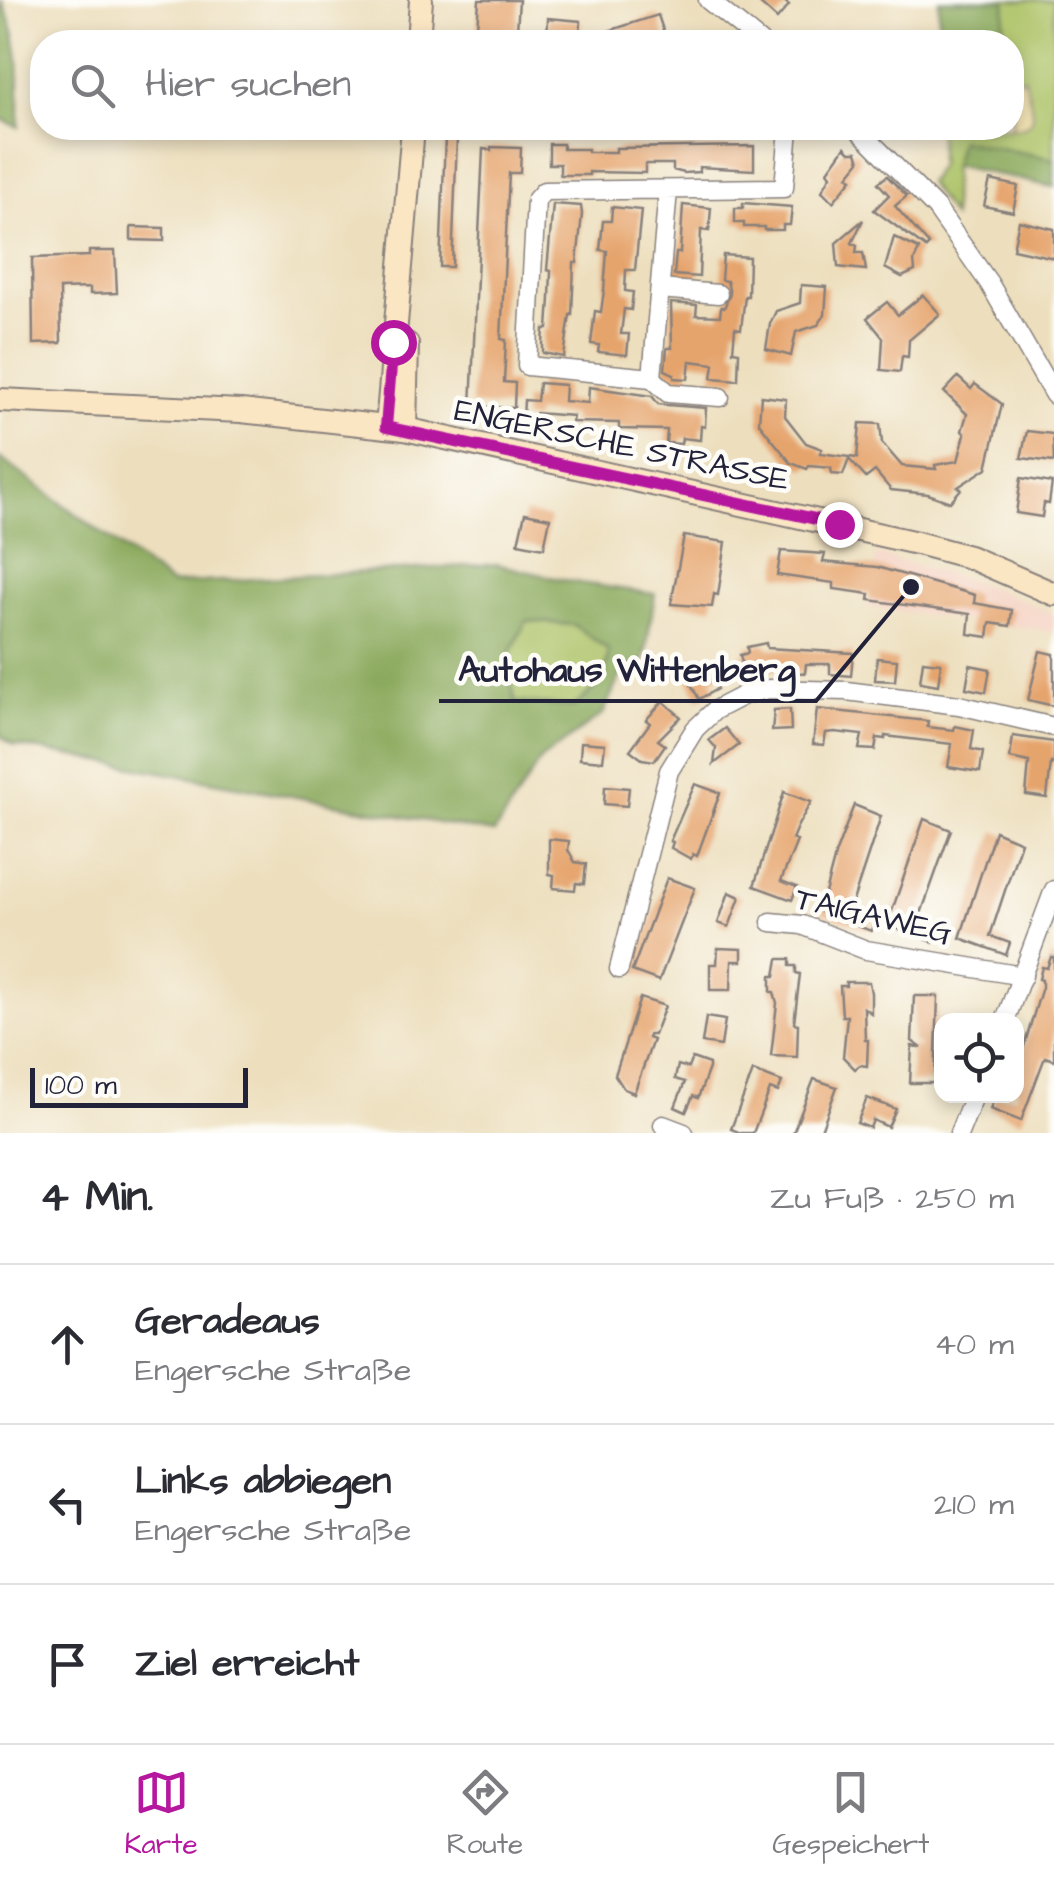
<!DOCTYPE html>
<html lang="de">
<head>
<meta charset="utf-8">
<style>
	:root { --surface:#fff; --page:#f7f7f7; --text:#2b2b33; --muted:#7c7c81; --line:#e1e1e2; --accent:#b5179e }
	body { margin:0; font-family:"Architects Daughter",sans-serif; background:var(--page); color:var(--text) }
	.controls { position:absolute; right:30px; bottom:30px; display:grid; overflow:hidden; border-radius:20px; box-shadow:0 5px 15px #0003 }
	.controls button { width:90px; height:90px; display:grid; place-items:center; padding:0; border:0; border-bottom:2px solid var(--line); background:var(--surface); color:var(--text); font:50px sans-serif }
	.scale { position:absolute; left:30px; bottom:25px; width:218px; box-sizing:border-box; padding-left:10px; border:5px solid #22223b; border-top:0; font-size:28px; line-height:35px; white-space:nowrap; color:#22223b; -webkit-text-stroke:8px #fdfcf7; paint-order:stroke }
	.stop { position:absolute; width:30px; height:30px; margin:-22px; border:8px solid #b5179e; border-radius:50%; background:#fff }
	.stop.end { background:#b5179e; border-color:#fff; box-shadow:0 2px 10px #0008 }
	.list { margin:0; padding:0; list-style:none }
	h2 { display:flex; justify-content:space-between; align-items:center; height:130px; margin:0; padding:0 40px; font-size:42px }
	h2 small { font-size:32px; font-weight:400; color:var(--muted) }
	.list li { display:grid; grid-template-columns:65px 1fr auto; gap:30px; align-items:center; box-sizing:border-box; height:160px; padding:0 40px; border-top:2px solid var(--line) }
	.list b { display:block; font-size:38px; white-space:nowrap }
	.list p { margin:0; font-size:32px; white-space:nowrap; color:var(--muted) }
	.list em { font-size:32px; font-style:normal; color:var(--muted) }
	.icon { flex:none; width:55px; height:55px; fill:none; stroke:currentColor; stroke-width:2; stroke-linecap:round; stroke-linejoin:round }
	.map { position:relative; flex:none; width:1054px; height:1133px; overflow:hidden }
	.search { position:absolute; background:var(--surface); box-shadow:0 5px 15px #0003; left:30px; right:30px; top:30px; height:110px; display:flex; align-items:center; gap:25px; box-sizing:border-box; padding:0 35px; border-radius:40px; color:var(--muted); font-size:38px }
	.sheet { height:610px; background:var(--surface) }
	nav { display:flex; justify-content:space-around; align-items:center; box-sizing:border-box; height:140px; border-top:2px solid var(--line); background:var(--surface); font-size:28px; color:var(--muted) }
	nav a { display:grid; justify-items:center; gap:5px }
	nav .on { color:var(--accent) }
	.map>svg:first-child { display:block }
	.built { fill:#f5d2c2 }
	.green { fill:#adc367; stroke:#687251; stroke-width:2.5 }
	.forest { fill:#8aa95c; stroke:#56664c; stroke-width:2.5; fill-rule:evenodd }
	.sand { fill:#eeda9e; stroke:#887e6c; stroke-width:2.5 }
	.building { fill:#e6a46d }
	.lines { fill:none; stroke-linecap:round; stroke-linejoin:round }
	.minor-casing { stroke:#88807c; stroke-width:21 }
	.secondary-casing { stroke:#88807c; stroke-width:26 }
	.minor { stroke:#fff; stroke-width:18 }
	.secondary { stroke:#fbe6c4; stroke-width:22 }
	.route { stroke:#b5179e; stroke-width:12 }
	.labels { text-anchor:middle; stroke-width:9; stroke-linejoin:round; paint-order:stroke }
	.street-label { font-size:32px; fill:#22223b; stroke:#fdfcf7 }
	.leader { fill:none; stroke:#22223b; stroke-width:4 }
	.callout-dot { fill:#22223b; stroke:#fdfcf7; stroke-width:4 }
	.callout-label { font-size:35px; text-anchor:middle; font-weight:bold; fill:#22223b; stroke:#fdfcf7; stroke-width:9; stroke-linejoin:round; paint-order:stroke }
</style>
</head>
<body>
<div class="map">
<svg width="1054" height="1133" viewBox="0 0 1054 1133">
	<rect width="100%" height="100%" fill="#fdfcf7"/>
	<filter id="ink" filterUnits="userSpaceOnUse"><feTurbulence type="fractalNoise" baseFrequency=".01" numOctaves="2"/><feDisplacementMap in="SourceGraphic" scale="20" xChannelSelector="R" yChannelSelector="G"/><feConvolveMatrix kernelMatrix="1 2 1 2 8 2 1 2 1" color-interpolation-filters="sRGB"/></filter>
	<filter id="wash" filterUnits="userSpaceOnUse"><feTurbulence type="fractalNoise" baseFrequency=".0048" numOctaves="4" result="noise"/><feDisplacementMap in="SourceGraphic" scale="40" xChannelSelector="R" yChannelSelector="G"/><feGaussianBlur stdDeviation="2.25" result="paint"/><feColorMatrix in="noise" values="0 0 0 0 0 0 0 0 0 0 0 0 0 0 0 0 0 1.4 0 .05"/><feComposite in="paint" operator="in"/></filter>
	<g filter="url(#wash)">
		<rect width="100%" height="100%" fill="#eddfbe"/>
		<!-- built -->
		<path class="built" d="M876,554L994,588L1054,615V632L867,607Z"/>
		<!-- green -->
		<g class="green">
			<path d="M939,0H1054V187L953,165L952,217L928,183L939,165V128H1012V42H939Z"/>
			<path d="M526,620L574,625L609,650C608,680 595,688 574,707L515,703L508,658Z"/>
		</g>
		<!-- forest -->
		<g class="forest">
			<path d="M1,0C23,39 19,83 19,127L0,119Z"/>
			<path d="M939,0H1006L1004,25L1008,38L1005,42H939Z"/>
			<path d="M960,140L1054,159V187L953,165Z"/>
			<path d="M0,458L171,584L497,564L567,581L655,594L644,661L633,665L619,678L603,714L541,759L494,833L13,745L0,735ZM526,621L574,625L608,650C608,680 595,688 574,707L515,702L508,658Z"/>
		</g>
		<!-- sand -->
		<path class="sand" d="M1025,78C1025,94 1049,133 1008,128H1012V80Z"/>
		<g id="blocks">
			<!-- building -->
			<g class="building">
				<path d="M479,0H519L517,31H514L513,42H476Z"/>
				<path d="M756,0H783L789,5L777,19Z"/>
				<path d="M658,15L667,42H611L608,31Z"/>
				<path d="M548,18L581,21L580,40L547,42Z"/>
				<path d="M445,137L457,138L452,267H440Z"/>
				<path d="M549,144H563V149H588V152H616V148L754,146V170L699,167V172L684,173L673,170V164H645V173L589,172V175H560V164H549Z"/>
				<path d="M491,147L521,148L520,173H509L501,339L506,340L504,382L515,383L514,408L471,406L483,149L491,150Z"/>
				<path d="M845,147L850,152H857L860,161L848,176L852,179L833,202L822,191L831,175L828,171Z"/>
				<path d="M887,176L907,196L895,206L929,245L926,248L874,210L889,195L878,183Z"/>
				<path d="M990,180L1018,186L1013,212L984,206Z"/>
				<path d="M743,203L792,207L790,225H783V230H764V227H744V223H735V208H743Z"/>
				<path d="M553,204L581,206L582,214L577,263H574L572,315H570L564,357L543,353V344L544,329H548L550,298L551,271L547,270Z"/>
				<path d="M683,205L711,208L709,231L701,230L699,277L674,275L676,253H680Z"/>
				<path d="M612,207L641,210L635,270H626L625,291L633,292L631,310L624,309L621,334H629L627,355L598,352L599,345L591,344L595,311L601,312L604,290L607,251L600,250L603,221H611Z"/>
				<path d="M863,220L852,243L857,246L856,253H863L866,270L838,267L836,243Z"/>
				<path d="M1019,221L1054,229V258L1013,249Z"/>
				<path d="M131,227L164,228V241L131,240Z"/>
				<path d="M894,237L919,249L914,261L915,271L902,277L885,268Z"/>
				<path d="M89,251H115L117,293L90,294V288L60,289L61,343L33,344L32,258L89,256Z"/>
				<path d="M723,255L749,257L748,296H745L741,329L735,328L733,351L739,352L738,380L712,378L714,364L690,361L688,379L674,378V374L665,370L667,348H672L671,303L697,305L696,315L720,316L721,307L724,308L730,294L727,281L721,280Z"/>
				<path d="M801,285L827,287L825,315L818,325L796,332L791,356L766,349L770,324L776,311L800,303Z"/>
				<path d="M923,295L940,314L909,340L908,357L902,356L900,372L881,370L883,338L867,318L887,302L898,315Z"/>
				<path d="M958,377L971,389L975,384L1002,404L987,468L958,487L961,489L950,502L928,494L891,490L875,471L866,478L849,459L843,475L832,474L831,468L809,466L807,469L791,463L759,423L761,396L786,399L785,416L806,443L822,449L820,453L857,458L860,423L880,424L882,443L902,466L936,469L935,465L958,461L965,434L962,431L967,414L944,392Z"/>
				<path d="M539,383L565,385L564,401L588,403L589,387L652,396L658,404L667,405L706,408L705,427L701,426L700,440L682,438L681,444L666,443L667,430L619,429V423L572,422L573,416L536,413L535,420L523,419L524,400L537,401Z"/>
				<path d="M1027,431L1053,434L1054,462L1021,458Z"/>
				<path d="M1021,478L1052,483L1049,504L1044,503L1042,517L1016,513Z"/>
				<path d="M525,513L550,518L544,548L518,543Z"/>
				<path d="M684,536L726,542L718,595L714,594L712,607L671,604Z"/>
				<path d="M781,551L825,554L823,562L877,567L975,595L974,603L1012,610L1010,626L990,623L988,637L968,634L970,614L869,600L870,594L834,589V583L777,575Z"/>
				<path d="M766,643L767,648L853,653L851,676L830,674V664H806L805,673L785,672V667L745,676L740,655L748,653L747,647Z"/>
				<path d="M1040,651L1054,654V706L1028,700Z"/>
				<path d="M877,658L897,660L895,681L875,680Z"/>
				<path d="M923,661L941,663L938,685L920,682Z"/>
				<path d="M719,663L724,673L712,680L717,689L699,699L688,679Z"/>
				<path d="M970,665L990,669L986,692L966,688Z"/>
				<path d="M663,701L681,717L658,740L665,745L654,761L642,759L630,750L650,723L646,720Z"/>
				<path d="M790,709L791,730L772,731L774,710Z"/>
				<path d="M817,709L928,721L927,727L954,730L955,726L974,730L971,749L983,752L980,772L948,767L952,744L885,736V739L877,738L875,750L859,749L862,735L835,732L826,733L824,745L813,744Z"/>
				<path d="M725,728L739,745L714,764L716,748L709,740Z"/>
				<path d="M1013,736L1054,742V764L1051,763L1047,798L1026,795L1029,762L1010,758Z"/>
				<path d="M581,742L605,744L603,761L580,759Z"/>
				<path d="M695,784L720,793L697,856L693,854L691,859L671,848L673,842L670,841Z"/>
				<path d="M605,786L629,788L627,806L604,804Z"/>
				<path d="M784,792L811,802L797,827L792,839L797,841L781,881L797,887L792,900L754,886Z"/>
				<path d="M854,805L881,816L850,910L875,919L871,931L820,912L836,852Z"/>
				<path d="M924,819L951,830L918,922L938,930L933,942L887,925Z"/>
				<path d="M995,831L1021,842L990,936L1010,943L1006,955L960,938Z"/>
				<path d="M549,839L569,841L568,850L575,862L586,864L584,884L576,883L575,890L553,888L554,875L549,874Z"/>
				<path d="M667,878L695,888L659,981L632,971Z"/>
				<path d="M729,892L740,897L729,927L718,923Z"/>
				<path d="M718,948L742,949V961H732L731,990H710V964H717Z"/>
				<path d="M1051,957H1054V1060L1045,1057L1021,1121L990,1109L995,1096H1016V1073L1042,987V980L1039,979L1042,967L1047,968Z"/>
				<path d="M778,959H790V966H796V973L800,974L794,1023L798,1024L797,1057L771,1056L777,1003L774,992H771V976H775Z"/>
				<path d="M846,982H869L871,993V1013L864,1008L865,1040H868L867,1066L860,1065L855,1069L843,1057L847,1016H842L840,986H846Z"/>
				<path d="M914,996H938L935,1083H910L912,1046L922,1048L912,1041Z"/>
				<path d="M640,998L665,1006L654,1035H649L648,1038L653,1040L634,1093L624,1089L615,1075Z"/>
				<path d="M706,1017L725,1020L721,1046L702,1043Z"/>
				<path d="M692,1058L709,1064V1068L698,1098L693,1096L686,1112L675,1107L685,1082L675,1079L678,1065L688,1068Z"/>
				<path d="M753,1071L782,1082L778,1092L770,1089L753,1133H741L731,1129Z"/>
				<path d="M814,1079L837,1087L820,1133H793Z"/>
				<path d="M867,1098L896,1109L888,1127L873,1120L870,1128L857,1123Z"/>
			</g>
		</g>
	</g>
	<g filter="url(#ink)">
		<use href="#blocks" fill-opacity="0" stroke="#88807c" stroke-width="2.5"/>
		<g class="lines">
			<defs>
				<g id="minor">
					<path d="M708,0L760,42"/>
					<path d="M857,128L936,208L989,283L1054,395"/>
					<path d="M668,190L652,378L527,366L536,200L544,191L784,188L789,128"/>
					<path d="M660,289L718,294"/>
					<path d="M652,378L668,393L720,397"/>
					<path d="M771,922L802,925L866,950L1023,976"/>
					<path d="M619,969L669,771L695,729L715,710L746,694L769,689L846,691L959,705L1054,727"/>
					<path d="M1005,1021L1054,890"/>
					<path d="M663,1125L684,1133"/>
					<path d="M959,1133L974,1096"/>
				</g>
				<g id="secondary">
					<path d="M418,42L421,0"/>
					<path d="M0,400L241,411L405,429L917,543L969,557L1054,594"/>
					<path d="M387,427L413,128"/>
					<path d="M405,429L407,344"/>
				</g>
			</defs>
			<!-- minor casing -->
			<use href="#minor" class="minor-casing"/>
			<!-- secondary casing -->
			<use href="#secondary" class="secondary-casing"/>
			<!-- minor -->
			<use href="#minor" class="minor"/>
			<!-- secondary -->
			<use href="#secondary" class="secondary"/>
		</g>
	</g>
	<g class="lines" filter="url(#ink)">
		<!-- route -->
		<path class="route" d="M393,342L386,427L839,524"/>
	</g>
	<g class="labels">
		<!-- street labels -->
		<g class="street-label">
			<text transform="translate(622 444) rotate(12)" y="11">ENGERSCHE STRASSE</text>
			<text transform="translate(874 915) rotate(13)" y="11">TAIGAWEG</text>
		</g>
	</g>
	<!-- callouts -->
	<path class="leader" d="M911 587L816 701H439"/>
	<circle class="callout-dot" cx="911" cy="587" r="10"/>
	<g class="callout-label">
		<text x="627" y="681">Autohaus Wittenberg</text>
	</g>
</svg>
<div class="controls">
<button><svg class="icon" aria-label="locate" viewBox="0 0 24 24"><circle cx="12" cy="12" r="6"/><path d="M12 2v4M12 18v4M2 12h4M18 12h4"/></svg></button>
</div>
<div class="scale">100 m</div>
<div class="stop" style="left:393px;top:342px"></div>
<div class="stop end" style="left:839px;top:524px"></div>
<div class="search"><svg class="icon" aria-label="search" viewBox="0 0 24 24"><circle cx="10" cy="10" r="6"/><path d="M15 15l6 6"/></svg>Hier suchen</div>
</div>
<section class="sheet">
<h2>4 Min.<small>Zu Fuß · 250 m</small></h2>
<ul class="list">
<li><svg class="icon" aria-label="ahead" viewBox="0 0 24 24"><path d="M12 20V5M6 11l6-6 6 6"/></svg><div><b>Geradeaus</b><p>Engersche Straße</p></div><em>40 m</em></li>
<li><svg class="icon" aria-label="left" viewBox="0 0 24 24"><path d="M17 20v-9H6M10 6l-5 5 5 5"/></svg><div><b>Links abbiegen</b><p>Engersche Straße</p></div><em>210 m</em></li>
<li><svg class="icon" aria-label="arrive" viewBox="0 0 24 24"><path d="M6 21V4h12l-3 4 3 4H6"/></svg><div><b>Ziel erreicht</b></div></li>
</ul>
</section>
<nav>
<a class="on"><svg class="icon" aria-label="map" viewBox="0 0 24 24"><path d="M3 6l6-2 6 2 6-2v14l-6 2-6-2-6 2zM9 4v14M15 6v14"/></svg>Karte</a>
<a><svg class="icon" aria-label="directions" viewBox="0 0 24 24"><path d="M12 3l9 9-9 9-9-9zM9 14v-3h6M13 9l2 2-2 2"/></svg>Route</a>
<a><svg class="icon" aria-label="saved" viewBox="0 0 24 24"><path d="M7 4h10v16l-5-4-5 4z"/></svg>Gespeichert</a>
</nav>
</body>
</html>
